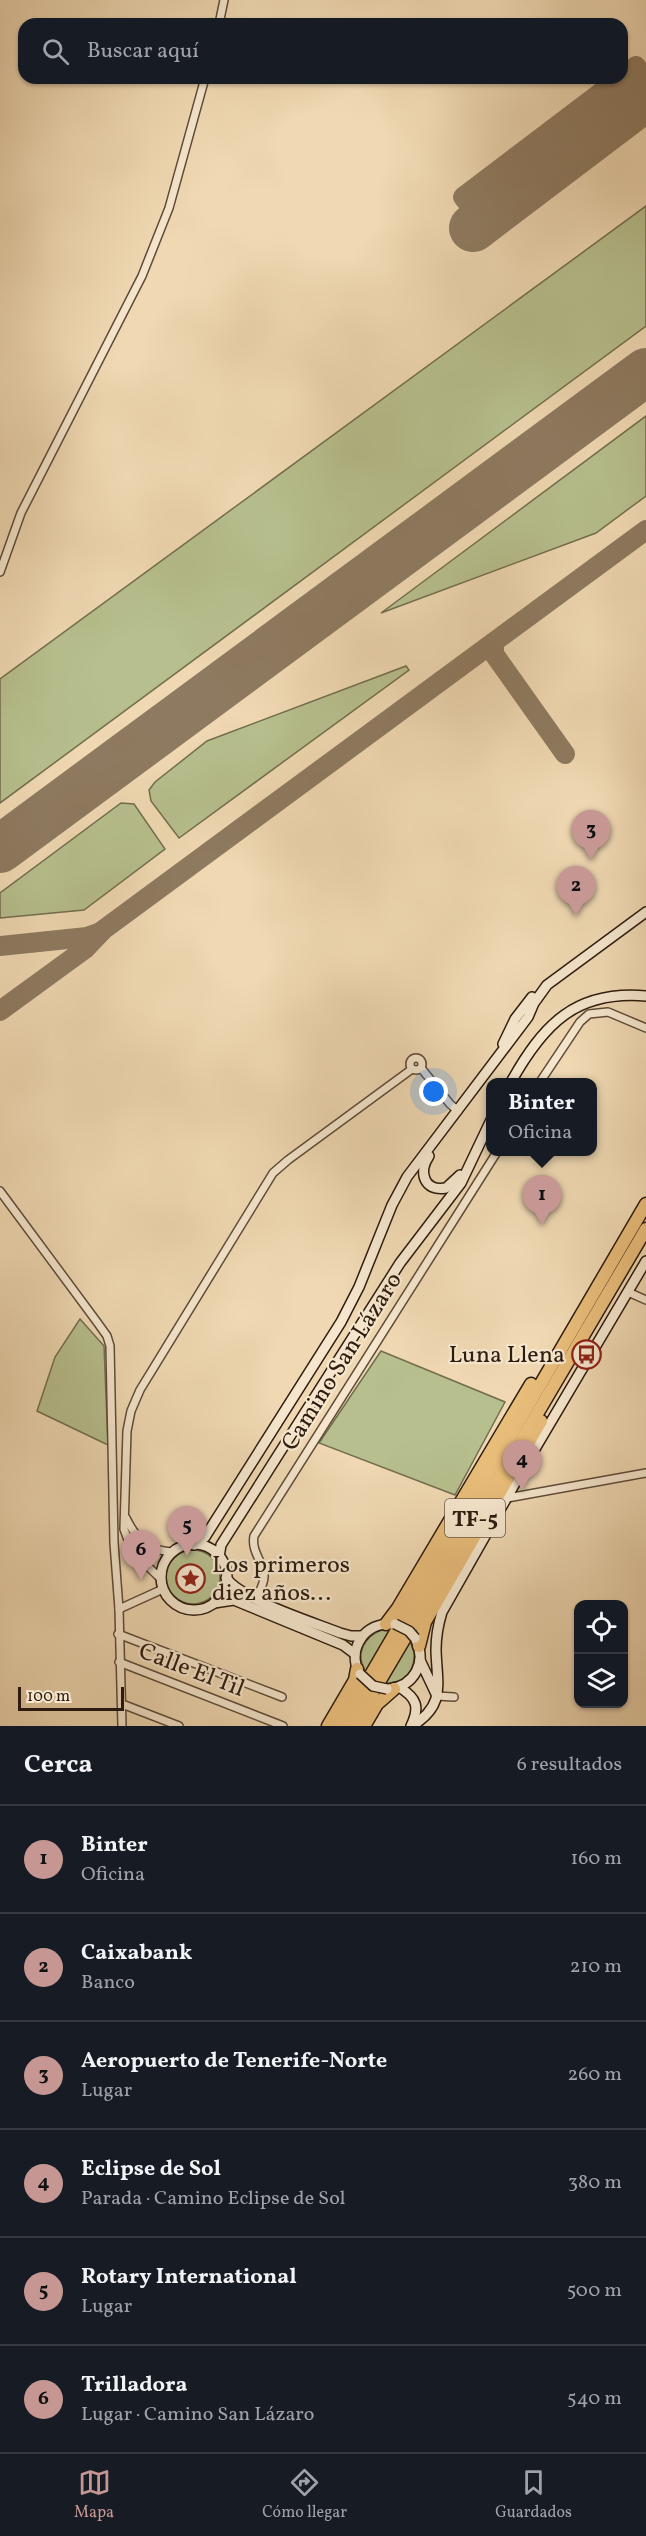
<!DOCTYPE html>
<html lang="es">
<head>
<meta charset="utf-8">
<style>
	:root { --surface:#171b24; --page:#242831; --text:#f1f3f6; --muted:#9ea1a6; --line:#363941; --accent:#c59692 }
	body { margin:0; font-family:Vollkorn,serif; background:var(--page); color:var(--text) }
	.controls { position:absolute; right:18px; bottom:18px; display:grid; overflow:hidden; border-radius:12px; box-shadow:0 2px 4px #0004 }
	.controls button { width:54px; height:54px; display:grid; place-items:center; padding:0; border:0; border-bottom:2px solid var(--line); background:var(--surface); color:var(--text); font:30px sans-serif }
	.scale { position:absolute; left:18px; bottom:15px; width:106px; box-sizing:border-box; padding-left:6px; border:3px solid #2d1c0f; border-top:0; font-size:16px; line-height:21px; white-space:nowrap; color:#2d1c0f; -webkit-text-stroke:4px #f5e6cd; paint-order:stroke }
	.you { position:absolute; left:434px; top:1092px; width:21px; height:21px; margin:-15px; border:4px solid #fff; border-radius:50%; background:#1a73e8; box-shadow:0 0 0 9px #1a73e833 }
	.badge { display:grid; place-items:center; width:39px; height:39px; border-radius:50%; background:var(--accent); color:#111; font-size:20px; font-weight:700 }
	.pin { position:absolute; translate:-50% -50px; filter:drop-shadow(0 2px 3px #0008) }
	.pin::after { content:''; position:absolute; top:32px; width:21px; height:18px; background:inherit; clip-path:polygon(0 0,100% 0,50% 100%) }
	.popup { position:absolute; left:486px; top:1078px; width:111px; height:78px; box-sizing:border-box; display:grid; place-content:center; border-radius:12px; background:var(--surface); filter:drop-shadow(0 2px 4px #0005); font-size:20px; white-space:nowrap; color:var(--muted) }
	.popup b { font-size:22px; color:var(--text) }
	.popup::after { content:''; position:absolute; left:50%; top:100%; margin-left:-12px; border:12px solid transparent; border-top-color:var(--surface) }
	.list { margin:0; padding:0; list-style:none }
	h2 { display:flex; justify-content:space-between; align-items:center; height:78px; margin:0; padding:0 24px; font-size:26px }
	h2 small { font-size:20px; font-weight:400; color:var(--muted) }
	.list li { display:grid; grid-template-columns:39px 1fr auto; gap:18px; align-items:center; box-sizing:border-box; height:108px; padding:0 24px; border-top:2px solid var(--line) }
	.list b { display:block; font-size:22px; white-space:nowrap }
	.list p { margin:0; font-size:20px; white-space:nowrap; color:var(--muted) }
	.list em { font-size:20px; font-style:normal; color:var(--muted) }
	.icon { flex:none; width:33px; height:33px; fill:none; stroke:currentColor; stroke-width:2; stroke-linecap:round; stroke-linejoin:round }
	.map { position:relative; flex:none; width:646px; height:1726px; overflow:hidden }
	.search { position:absolute; background:var(--surface); box-shadow:0 2px 4px #0004; left:18px; right:18px; top:18px; height:66px; display:flex; align-items:center; gap:15px; box-sizing:border-box; padding:0 21px; border-radius:18px; color:var(--muted); font-size:22px }
	.sheet { height:726px; background:var(--surface) }
	nav { display:flex; justify-content:space-around; align-items:center; box-sizing:border-box; height:84px; border-top:2px solid var(--line); background:var(--surface); font-size:16px; color:var(--muted) }
	nav a { display:grid; justify-items:center; gap:3px }
	nav .on { color:var(--accent) }
	.map>svg:first-child { display:block }
	.green { fill:#b7bf8e; stroke:#726e4e; stroke-width:1.5 }
	.lines { fill:none; stroke-linecap:round; stroke-linejoin:round }
	.taxiway { stroke:#8e7a60; stroke-width:20 }
	.runway { stroke:#8e7a60; stroke-width:48 }
	.street-casing { stroke:#5e4b38; stroke-width:10 }
	.secondary-casing { stroke:#2d1c0f; stroke-width:12 }
	.highway-casing { stroke:#2d1c0f; stroke-width:15 }
	.street { stroke:#f5e6cd; stroke-width:7 }
	.secondary { stroke:#f5e6cd; stroke-width:9 }
	.highway { stroke:#e8bc79; stroke-width:12 }
	.secondary-bridge-casing { stroke:#2d1c0f; stroke-width:12; stroke-linecap:butt }
	.secondary-bridge { stroke:#f5e6cd; stroke-width:9 }
	.labels { text-anchor:middle; stroke-width:4.5; stroke-linejoin:round; paint-order:stroke }
	.shield { fill:#f5e6cd; stroke:#695948; stroke-width:1.5 }
	.shield-label { font-size:22px; font-weight:bold; fill:#2d1c0f }
	.poi-label { font-size:24px; fill:#2d1c0f; stroke:#f5e6cd; text-anchor:end }
	.street-label { font-size:24px; fill:#2d1c0f; stroke:#f5e6cd }
</style>
</head>
<body>
<div class="map">
<svg width="646" height="1726" viewBox="0 0 646 1726">
	<rect width="100%" height="100%" fill="#efd8b2"/>
	<filter id="stains"><feTurbulence type="fractalNoise" baseFrequency=".00333" numOctaves="4"/><feColorMatrix values="0 0 0 0 .2 0 0 0 0 .09 0 0 0 0 .02 0 0 0 .5 -.17"/></filter>
	<radialGradient id="worn" r=".72"><stop offset=".6" stop-color="#630" stop-opacity="0"/><stop offset="1" stop-color="#630" stop-opacity=".3"/></radialGradient>
	<!-- green -->
	<g class="green">
		<path d="M646,206V326L0,803V679Z"/>
		<path d="M646,416V496L596,533L381,613Z"/>
		<path d="M406,666L409,670L179,838L151,801L149,790L155,782L207,741Z"/>
		<path d="M121,803L134,804L165,849L84,910L0,918V893Z"/>
		<path d="M80,1319L104,1346L108,1445L37,1411L55,1357Z"/>
		<path d="M381,1351L505,1402L455,1495L319,1443Z"/>
		<circle cx="193" cy="1577" r="27"/>
		<path d="M384,1629L391,1630L366,1673C354,1654 364,1636 384,1629Z"/>
		<path d="M409,1640C421,1661 410,1684 384,1683Z"/>
	</g>
	<g class="lines">
		<!-- taxiway -->
		<g class="taxiway">
			<path d="M622,77L636,66L646,80"/>
			<path d="M475,212L463,197L620,78"/>
			<path d="M468,217L646,82"/>
			<path d="M494,642V654L565,754"/>
			<path d="M0,946L87,937L101,932"/>
			<path d="M0,1011L85,949L103,930L646,530"/>
		</g>
		<!-- runway -->
		<g class="runway">
			<path d="M473,228L646,97"/>
			<path d="M0,849L646,372"/>
		</g>
		<defs>
			<g id="street">
				<path d="M219,24L224,0"/>
				<path d="M0,572L21,513L142,276L169,208L205,78"/>
				<circle cx="416" cy="1064" r="6"/>
				<path d="M421,1068L450,1104L458,1111"/>
				<path d="M540,1082L580,1022L589,1014L608,1012L646,1028"/>
				<path d="M0,1191L97,1322L107,1336L110,1346L114,1543L119,1609L122,1726"/>
				<path d="M628,1292L646,1300"/>
				<path d="M507,1498L646,1473"/>
				<path d="M126,1518C136,1539 149,1551 173,1552"/>
				<path d="M161,1579L132,1551L124,1529L127,1431L131,1411L140,1390L273,1173L288,1160L412,1069"/>
				<path d="M256,1599C259,1592 265,1583 264,1575C263,1561 251,1552 254,1536L497,1152"/>
				<path d="M119,1609L163,1589"/>
				<path d="M118,1634L282,1697"/>
				<path d="M119,1662L283,1726"/>
				<path d="M437,1696L454,1697"/>
				<path d="M122,1704L179,1726"/>
			</g>
			<g id="secondary">
				<path d="M503,1044L515,1019L532,997"/>
				<path d="M511,1082C543,1025 575,990 646,996"/>
				<path d="M429,1156C418,1172 424,1192 446,1188L460,1175"/>
				<circle cx="194" cy="1577" r="33"/>
				<path d="M194,1545L205,1537L341,1322L359,1287L392,1205L407,1177L528,1017L534,1003L547,985L646,912"/>
				<path d="M219,1557L221,1545L400,1263L461,1183L491,1120"/>
				<path d="M226,1578C242,1600 312,1622 340,1633L351,1636H362"/>
				<path d="M214,1603L234,1600L343,1645L355,1654"/>
				<path d="M420,1660L437,1696"/>
				<path d="M359,1673C347,1648 365,1622 393,1624"/>
				<path d="M399,1687C417,1698 420,1707 411,1726"/>
				<path d="M389,1689C414,1686 427,1663 416,1640"/>
				<path d="M412,1726C446,1705 437,1685 436,1650C436,1637 438,1625 442,1612L526,1464L646,1261"/>
			</g>
			<g id="highway">
				<path d="M386,1624L398,1608L531,1384"/>
				<path d="M419,1646L425,1622L541,1421"/>
				<path d="M328,1726L355,1680L357,1669"/>
				<path d="M341,1726L646,1204"/>
				<path d="M353,1726L646,1229"/>
				<path d="M364,1726L377,1704L394,1689"/>
			</g>
		</defs>
		<!-- street casing -->
		<use href="#street" class="street-casing"/>
		<!-- secondary casing -->
		<use href="#secondary" class="secondary-casing"/>
		<!-- highway casing -->
		<use href="#highway" class="highway-casing"/>
		<!-- street -->
		<use href="#street" class="street"/>
		<!-- secondary -->
		<use href="#secondary" class="secondary"/>
		<!-- highway -->
		<use href="#highway" class="highway"/>
		<defs>
			<g id="secondary-bridge">
				<path d="M395,1624L409,1631L415,1638"/>
				<path d="M360,1674L373,1686L387,1689"/>
			</g>
		</defs>
		<!-- secondary-bridge casing -->
		<use href="#secondary-bridge" class="secondary-bridge-casing"/>
		<!-- secondary-bridge -->
		<use href="#secondary-bridge" class="secondary-bridge"/>
	</g>
	<!-- icons -->
	<defs>
		<symbol id="bus-ring" viewBox="-11 -11 22 22"><circle r="9.5" fill="#f5e6cd" stroke="#8f2418" stroke-width="1.5"/><path d="M-5-6H5V4H4V6H2V4H-2V6H-4V4H-5ZM-3.5-4V0h7V-4ZM-3.5 1.2v1.5H-2V1.2ZM2 1.2v1.5H3.5V1.2Z" fill="#8f2418"/></symbol>
		<symbol id="sight-ring" viewBox="-11 -11 22 22"><circle r="9.5" fill="#f5e6cd" stroke="#8f2418" stroke-width="1.5"/><path d="M0-6L1.8-2.2L6-1.7L2.9 1.2L3.7 5.4L0 3.3L-3.7 5.4L-2.9 1.2L-6-1.7L-1.8-2.2Z" fill="#8f2418"/></symbol>
	</defs>
	<g fill-rule="evenodd">
		<use href="#bus-ring" x="570" y="1338" width="33" height="33"/>
		<use href="#sight-ring" x="174" y="1562" width="33" height="33"/>
	</g>
	<g class="labels">
		<!-- shield labels -->
		<rect class="shield" x="445" y="1499" width="60" height="38" rx="4.5"/>
		<g class="shield-label">
			<text x="475" y="1526">TF-5</text>
		</g>
		<!-- poi labels -->
		<g class="poi-label">
			<text x="565" y="1362">Luna Llena</text>
			<text x="212" y="1572" text-anchor="start">Los primeros<tspan x="212" dy="28">diez años...</tspan></text>
		</g>
		<!-- street labels -->
		<g class="street-label">
			<text transform="translate(341 1361) rotate(-58)" y="8">Camino San Lázaro</text>
			<text transform="translate(192 1669) rotate(21)" y="8">Calle El Til</text>
		</g>
	</g>
	<rect width="100%" height="100%" filter="url(#stains)"/>
	<rect width="100%" height="100%" fill="url(#worn)"/>
</svg>
<div class="controls">
<button><svg class="icon" aria-label="locate" viewBox="0 0 24 24"><circle cx="12" cy="12" r="6"/><path d="M12 2v4M12 18v4M2 12h4M18 12h4"/></svg></button>
<button><svg class="icon" aria-label="layers" viewBox="0 0 24 24"><path d="M12 4l9 5-9 5-9-5zM3 14l9 5 9-5"/></svg></button>
</div>
<div class="scale">100 m</div>
<div class="you"></div>
<div class="pin badge" style="left:542px;top:1225px">1</div>
<div class="popup"><b>Binter</b>Oficina</div>
<div class="pin badge" style="left:576px;top:916px">2</div>
<div class="pin badge" style="left:591px;top:860px">3</div>
<div class="pin badge" style="left:522px;top:1490px">4</div>
<div class="pin badge" style="left:187px;top:1556px">5</div>
<div class="pin badge" style="left:141px;top:1580px">6</div>
<div class="search"><svg class="icon" aria-label="search" viewBox="0 0 24 24"><circle cx="10" cy="10" r="6"/><path d="M15 15l6 6"/></svg>Buscar aquí</div>
</div>
<section class="sheet">
<h2>Cerca<small>6 resultados</small></h2>
<ul class="list">
<li><span class="badge">1</span><div><b>Binter</b><p>Oficina</p></div><em>160 m</em></li>
<li><span class="badge">2</span><div><b>Caixabank</b><p>Banco</p></div><em>210 m</em></li>
<li><span class="badge">3</span><div><b>Aeropuerto de Tenerife-Norte</b><p>Lugar</p></div><em>260 m</em></li>
<li><span class="badge">4</span><div><b>Eclipse de Sol</b><p>Parada · Camino Eclipse de Sol</p></div><em>380 m</em></li>
<li><span class="badge">5</span><div><b>Rotary International</b><p>Lugar</p></div><em>500 m</em></li>
<li><span class="badge">6</span><div><b>Trilladora</b><p>Lugar · Camino San Lázaro</p></div><em>540 m</em></li>
</ul>
</section>
<nav>
<a class="on"><svg class="icon" aria-label="map" viewBox="0 0 24 24"><path d="M3 6l6-2 6 2 6-2v14l-6 2-6-2-6 2zM9 4v14M15 6v14"/></svg>Mapa</a>
<a><svg class="icon" aria-label="directions" viewBox="0 0 24 24"><path d="M12 3l9 9-9 9-9-9zM9 14v-3h6M13 9l2 2-2 2"/></svg>Cómo llegar</a>
<a><svg class="icon" aria-label="saved" viewBox="0 0 24 24"><path d="M7 4h10v16l-5-4-5 4z"/></svg>Guardados</a>
</nav>
</body>
</html>
